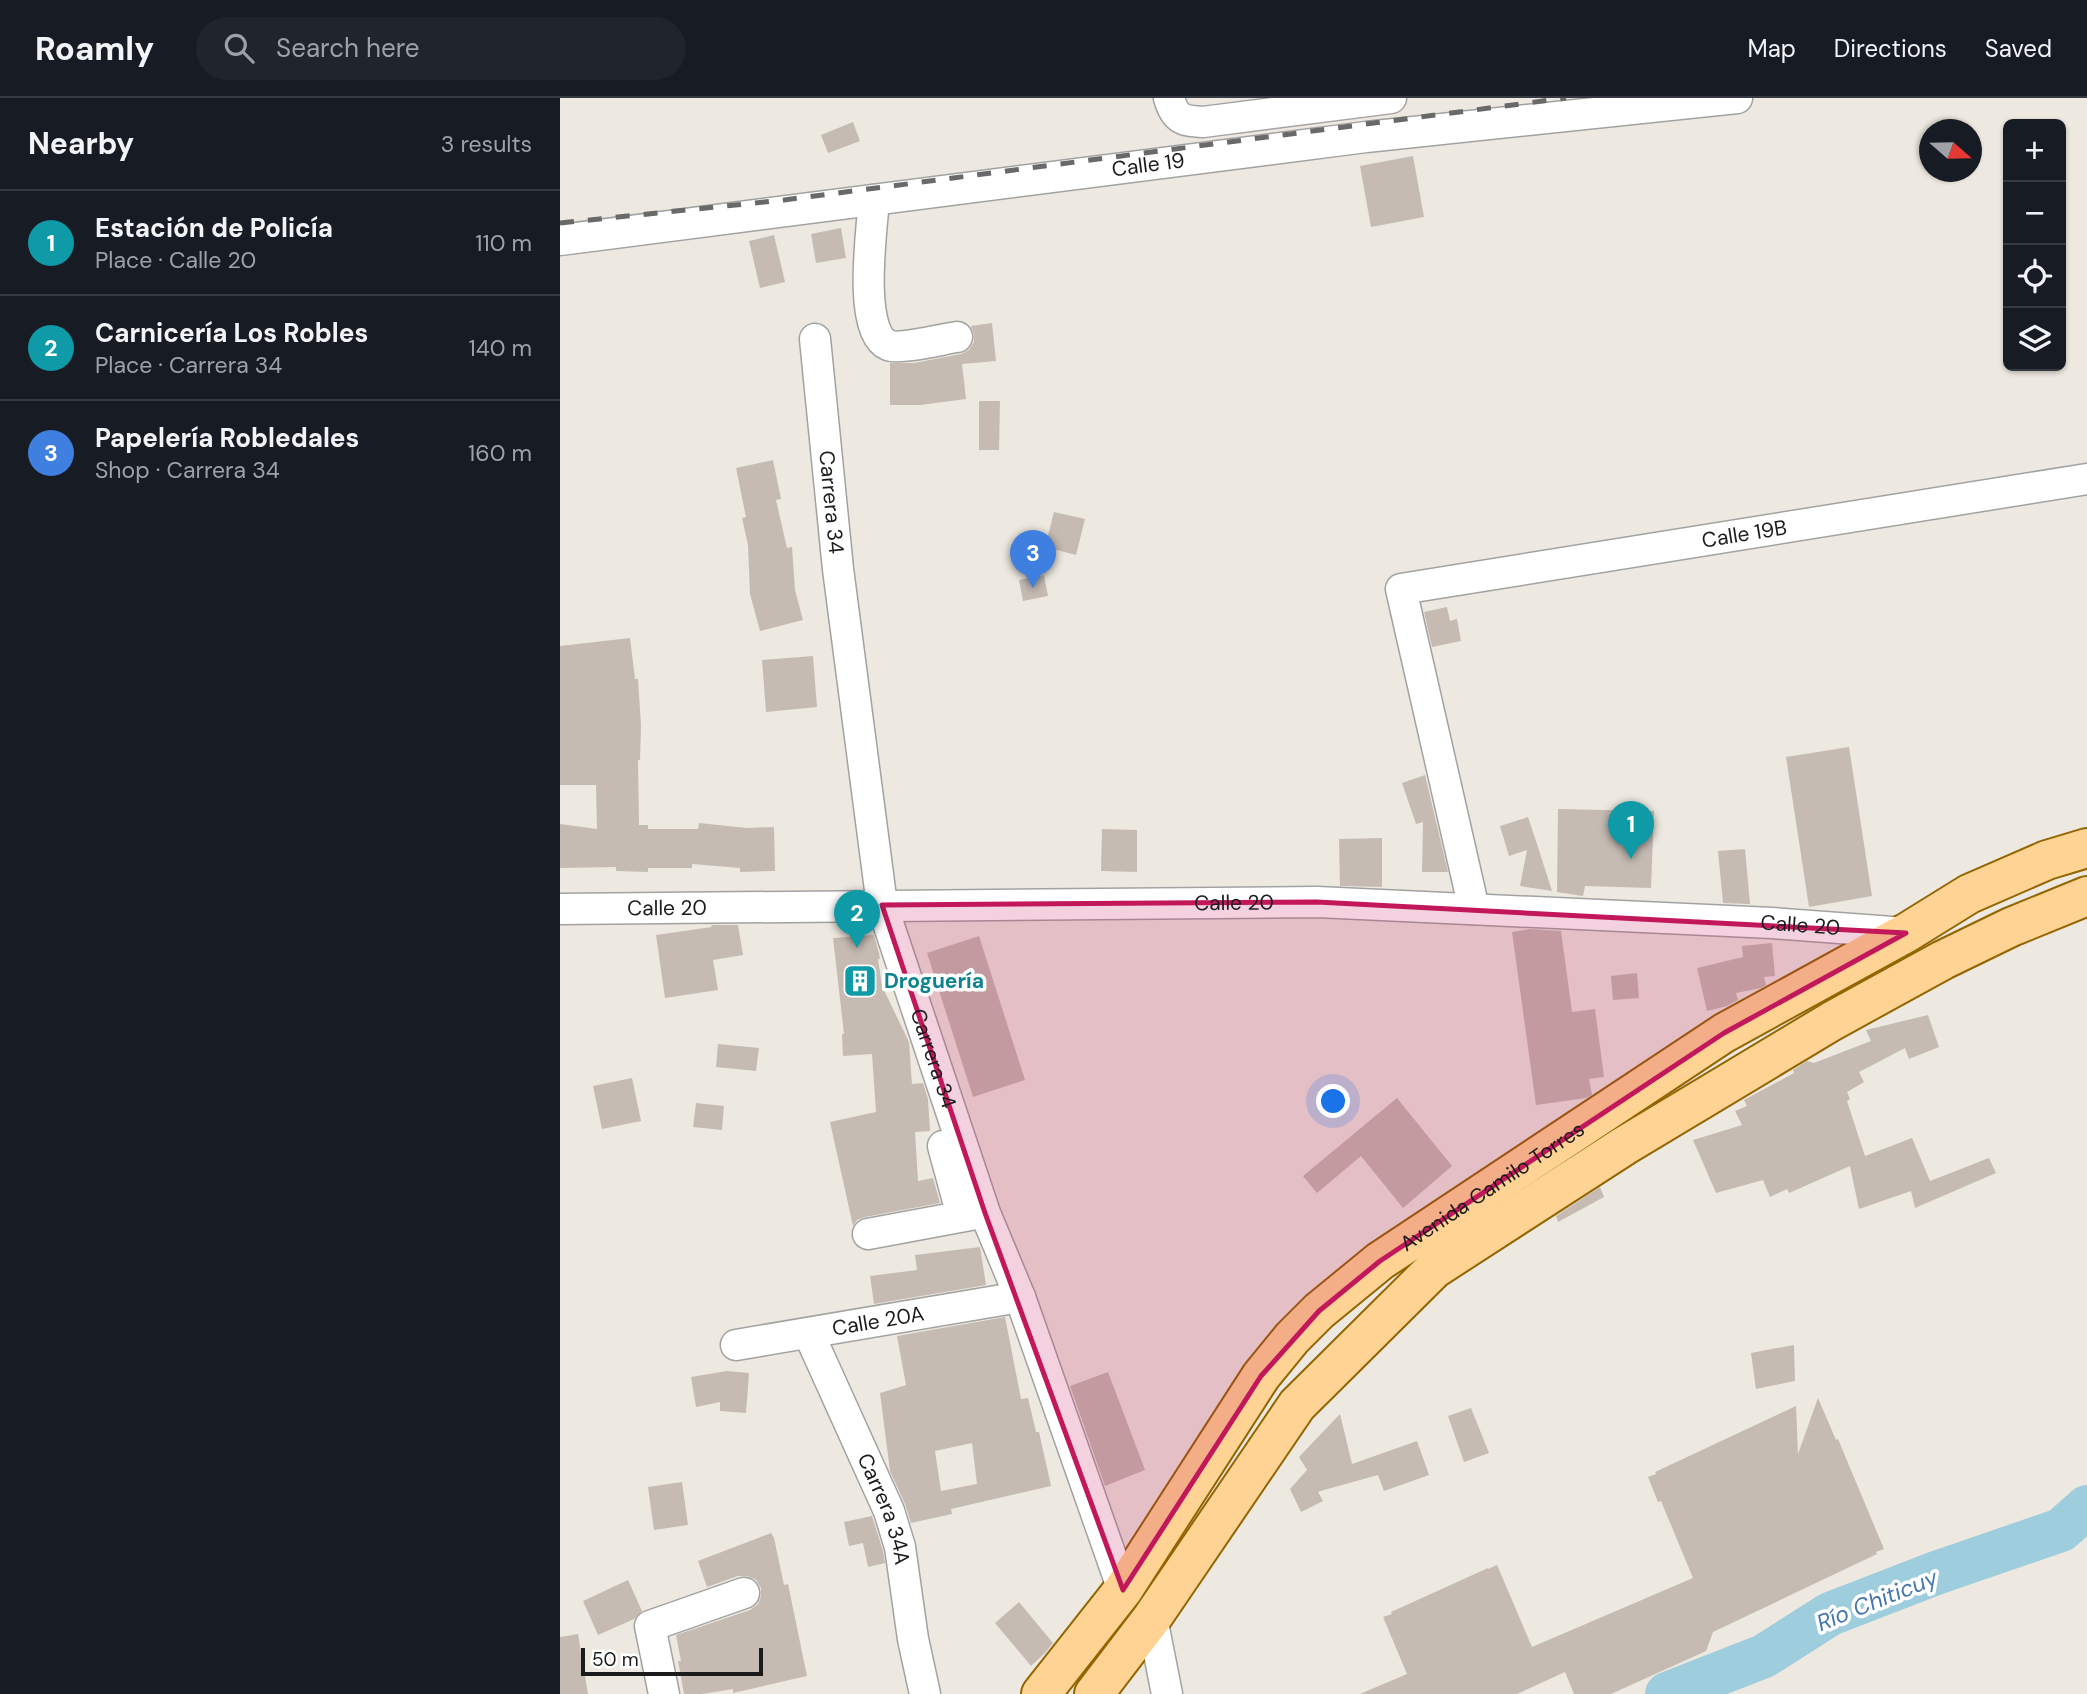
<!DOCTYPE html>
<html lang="en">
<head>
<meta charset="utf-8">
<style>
	:root { --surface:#171b24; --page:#20242c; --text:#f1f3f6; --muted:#9ea1a6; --line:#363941; --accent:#1a73e8 }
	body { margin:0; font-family:"DM Sans",sans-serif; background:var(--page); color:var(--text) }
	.controls { position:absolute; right:21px; top:21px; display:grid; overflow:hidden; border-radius:10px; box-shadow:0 2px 5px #0004 }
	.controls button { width:63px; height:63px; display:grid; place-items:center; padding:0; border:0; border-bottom:2px solid var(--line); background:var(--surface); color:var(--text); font:35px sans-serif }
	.compass { position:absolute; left:1359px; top:21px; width:63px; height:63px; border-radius:50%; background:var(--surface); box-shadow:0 2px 5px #0004; rotate:110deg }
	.scale { position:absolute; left:21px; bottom:18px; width:182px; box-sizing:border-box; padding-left:7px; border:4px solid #1b1b1b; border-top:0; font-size:19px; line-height:24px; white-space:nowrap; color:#1b1b1b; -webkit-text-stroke:5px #fff; paint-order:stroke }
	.you { position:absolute; left:774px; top:1004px; width:24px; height:24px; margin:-18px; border:5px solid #fff; border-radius:50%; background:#1a73e8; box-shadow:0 0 0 10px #1a73e833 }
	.badge { display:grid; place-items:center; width:46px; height:46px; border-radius:50%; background:var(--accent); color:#fff; font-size:23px; font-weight:700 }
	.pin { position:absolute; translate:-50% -58px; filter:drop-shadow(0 2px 4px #0008) }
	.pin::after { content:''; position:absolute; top:37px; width:24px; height:21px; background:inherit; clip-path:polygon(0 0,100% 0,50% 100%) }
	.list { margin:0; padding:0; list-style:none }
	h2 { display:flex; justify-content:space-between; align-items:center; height:91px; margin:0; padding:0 28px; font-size:30px }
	h2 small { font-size:23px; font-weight:400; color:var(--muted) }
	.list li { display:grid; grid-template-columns:46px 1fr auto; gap:21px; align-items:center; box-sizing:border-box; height:105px; padding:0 28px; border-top:2px solid var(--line) }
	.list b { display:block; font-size:26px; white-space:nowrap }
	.list p { margin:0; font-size:23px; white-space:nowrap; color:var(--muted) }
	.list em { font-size:23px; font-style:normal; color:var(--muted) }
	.icon { flex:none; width:38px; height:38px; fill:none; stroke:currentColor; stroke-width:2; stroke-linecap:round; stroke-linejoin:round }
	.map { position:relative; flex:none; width:1527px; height:1596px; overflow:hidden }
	header { display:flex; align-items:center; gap:42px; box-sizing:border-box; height:98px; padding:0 35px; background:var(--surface); border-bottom:2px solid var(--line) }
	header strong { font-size:33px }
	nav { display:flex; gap:38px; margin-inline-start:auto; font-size:24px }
	.search { width:490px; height:63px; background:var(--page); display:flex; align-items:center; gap:18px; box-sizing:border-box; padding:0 24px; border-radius:38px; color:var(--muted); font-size:26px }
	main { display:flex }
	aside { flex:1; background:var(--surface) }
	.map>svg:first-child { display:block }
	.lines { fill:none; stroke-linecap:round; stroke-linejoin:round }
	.river { stroke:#9ecddd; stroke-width:44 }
	.building { fill:#c5bbb3; fill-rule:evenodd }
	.street-casing { stroke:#a2a2a2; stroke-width:33 }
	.primary-casing { stroke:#926500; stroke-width:42 }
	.street { stroke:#fff; stroke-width:30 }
	.primary { stroke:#ffd393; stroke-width:38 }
	.rail { stroke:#696969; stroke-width:5; stroke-dasharray:14 14; stroke-linecap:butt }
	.marked { fill:#c2185b; fill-opacity:0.2; stroke:#c2185b; stroke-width:5; stroke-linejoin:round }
	.labels { text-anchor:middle; stroke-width:7; stroke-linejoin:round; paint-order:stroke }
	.street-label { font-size:21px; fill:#1b1b1b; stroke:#fff }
	.culture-label { font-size:21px; font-weight:bold; fill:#0d838f; stroke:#fff; text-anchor:start }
	.water-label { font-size:23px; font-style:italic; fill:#4577ad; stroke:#fff }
</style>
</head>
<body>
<header>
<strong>Roamly</strong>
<div class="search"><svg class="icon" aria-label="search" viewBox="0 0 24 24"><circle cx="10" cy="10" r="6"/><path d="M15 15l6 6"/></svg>Search here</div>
<nav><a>Map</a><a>Directions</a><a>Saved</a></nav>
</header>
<main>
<aside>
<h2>Nearby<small>3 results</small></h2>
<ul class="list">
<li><span class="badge" style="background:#0f9aa8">1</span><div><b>Estación de Policía</b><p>Place · Calle 20</p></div><em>110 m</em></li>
<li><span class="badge" style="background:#0f9aa8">2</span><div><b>Carnicería Los Robles</b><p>Place · Carrera 34</p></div><em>140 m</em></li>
<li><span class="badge" style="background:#3f7fe0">3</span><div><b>Papelería Robledales</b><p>Shop · Carrera 34</p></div><em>160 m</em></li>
</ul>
</aside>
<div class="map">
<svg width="1527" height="1596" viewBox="0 0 1527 1596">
	<rect width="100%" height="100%" fill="#ede9e0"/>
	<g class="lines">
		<!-- river -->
		<path class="river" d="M1107,1596L1204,1558L1270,1516L1376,1475L1501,1432L1527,1409"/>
	</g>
	<!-- building -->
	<g class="building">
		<path d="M293,24L300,43L268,55L261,37Z"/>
		<path d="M853,58L864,119L811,129L800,68Z"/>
		<path d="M281,130L286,160L256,165L251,136Z"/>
		<path d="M214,137L225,184L200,190L189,143Z"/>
		<path d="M432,225L436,263L402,266L406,301L360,307H330V265H354L401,256L409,252L414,244V237L411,228Z"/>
		<path d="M419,303H440L439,352H419Z"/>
		<path d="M213,362L221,401L216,402L227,450L232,449L235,492L243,522L200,533L190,496L188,447L182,420L186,419L176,370Z"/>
		<path d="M494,414L525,421L516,457L485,449Z"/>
		<path d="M484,477L488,498L463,503L459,482Z"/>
		<path d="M887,509L890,523L897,521L901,543L872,549L864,514Z"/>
		<path d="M70,540L75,581H78L81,627L80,662H78L79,727H88V731H138L139,725L187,730L214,729L215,773L180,774V770L132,766V770H88V774L56,773V769L0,770V726L37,731L36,687H0V548Z"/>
		<path d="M253,558L257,609L206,614L202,562Z"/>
		<path d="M1289,649L1312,798L1249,809L1226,659Z"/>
		<path d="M865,677L888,774H862L863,724L856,726L842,685Z"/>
		<path d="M998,711L1094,713L1091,790L1025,788L1023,798L997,794Z"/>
		<path d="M968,719L978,749L992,793L960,788L967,752L949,758L940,728Z"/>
		<path d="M542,731L577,732V774L541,773Z"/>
		<path d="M822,740V789L780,788L779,741Z"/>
		<path d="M1185,751L1190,806L1163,805L1158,753Z"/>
		<path d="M151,827H178L183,857L153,862L158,892L105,900L96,837L152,829Z"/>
		<path d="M970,831L1001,833L1012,914L1035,911L1044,979L1029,981L1032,997L1026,1000L976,1007L952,834Z"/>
		<path d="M314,837L319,855L320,861H318L322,888L349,944L352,986L363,985L368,1001L370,1033L355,1034L358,1083L373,1080L380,1105L305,1119L297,1122L293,1128L270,1024L316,1014L312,956L283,958L282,936H284L273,840Z"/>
		<path d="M419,838L465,982L413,999L367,855Z"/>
		<path d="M1212,845L1215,878L1204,879L1206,887L1201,890L1176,895L1178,902L1167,908L1147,913L1137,870L1183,859L1182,848Z"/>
		<path d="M1077,875L1079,900L1053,902L1051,878Z"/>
		<path d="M1368,917L1379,949L1349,961L1345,950L1299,974L1304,984L1287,994L1290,1001L1287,1003L1305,1058L1352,1040L1370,1083L1429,1060L1436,1075L1355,1110L1351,1093L1299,1111L1290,1068L1229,1095L1227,1091L1210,1099L1203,1082L1156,1095L1133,1042L1182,1027L1175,1013L1187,1008L1184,1002L1234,975L1233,972L1247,963L1254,965L1311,943L1306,932Z"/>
		<path d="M158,946L199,950L196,973L156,969Z"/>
		<path d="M72,980L81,1023L42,1031L33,988Z"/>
		<path d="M837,1000L892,1068L843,1110L801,1058L757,1095L743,1078Z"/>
		<path d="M136,1005L164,1008L162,1032L133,1029Z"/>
		<path d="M1040,1089L1044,1099L998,1124L996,1118Z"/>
		<path d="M420,1149L426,1187L314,1206L310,1178L357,1172L355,1157Z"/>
		<path d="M445,1219L461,1301L468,1300L476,1334H479L491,1388L391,1411L392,1416L351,1425L345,1406L330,1373L320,1295L346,1287L337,1238ZM412,1345L417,1386L381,1393L375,1353Z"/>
		<path d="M1234,1247L1235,1283L1196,1291L1191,1255Z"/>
		<path d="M167,1273L189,1275L186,1315L160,1313V1304L136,1309L131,1279Z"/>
		<path d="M548,1274L585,1372L545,1388L510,1288Z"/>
		<path d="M1258,1300L1276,1342L1278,1341L1324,1451L1316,1454L1317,1456L1153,1534L1146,1553L1051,1596H1014L1005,1574L957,1596H800L847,1576L823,1519L832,1516L831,1514L928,1470V1471L937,1467L972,1549L1133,1480L1101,1403L1098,1404L1088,1379L1096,1376L1095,1374L1236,1308L1238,1356Z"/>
		<path d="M911,1310L929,1355L904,1364L888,1318Z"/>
		<path d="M780,1316L792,1366L857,1343L869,1377L824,1393L818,1377L764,1392L758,1394L763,1403L741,1414L730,1391L747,1372L739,1359Z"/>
		<path d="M122,1384L128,1427L94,1432L88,1389Z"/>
		<path d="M312,1418L323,1453L325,1465L308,1469L303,1445L289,1448L284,1424Z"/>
		<path d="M211,1435L214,1440L224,1487L228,1486L247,1578L173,1595V1591L142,1596H124L118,1563H121L116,1537L190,1512L198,1506L201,1498V1490L196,1482L187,1478H178L147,1489L138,1463Z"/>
		<path d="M68,1482L82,1513L74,1521L38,1537L23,1503Z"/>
		<path d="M459,1504L493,1545L485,1555L471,1568L435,1525Z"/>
		<path d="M18,1536L28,1596H0V1539Z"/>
	</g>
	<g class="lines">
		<defs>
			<g id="street">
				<path d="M609,0C615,21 622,23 643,24L831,0"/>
				<path d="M314,102C312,130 297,234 328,247C339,252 383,241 397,239"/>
				<path id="s1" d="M0,142L806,39L1177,0"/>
				<path id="s2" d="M255,241L278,471L322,807L425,1115L460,1199L563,1492"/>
				<path id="s3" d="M0,811L757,804L1212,825L1346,835"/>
				<path id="s4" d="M914,811L841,491L1527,381"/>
				<path d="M383,1048L402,1118"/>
				<path d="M308,1136L421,1115"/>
				<path id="s5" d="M249,1236L329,1413L340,1449L353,1541L365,1596"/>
				<path id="s6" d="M176,1247L460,1199"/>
				<path d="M592,1520L607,1596"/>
				<path d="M104,1596L90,1528L184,1495"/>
			</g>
			<g id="primary">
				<path id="s7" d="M481,1596L563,1492L701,1278L732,1240L759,1213L820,1163L1164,935L1346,835L1409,796L1487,762L1527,750"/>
				<path d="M534,1596L592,1520L737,1307L874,1171L1064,1048L1272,923L1383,862L1451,829L1527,798"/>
			</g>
		</defs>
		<!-- street casing -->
		<use href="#street" class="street-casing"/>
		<!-- primary casing -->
		<use href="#primary" class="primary-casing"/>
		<!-- street -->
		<use href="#street" class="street"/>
		<!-- primary -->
		<use href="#primary" class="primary"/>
		<!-- rail -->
		<path class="rail" d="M0,125L224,102L1006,0"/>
	</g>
	<!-- marked area -->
	<path class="marked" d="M757,804L1346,835L1164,935L820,1163L759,1213L701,1278L563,1492L425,1115L322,807Z"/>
	<!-- icons -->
	<defs>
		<symbol id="building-square" viewBox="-11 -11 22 22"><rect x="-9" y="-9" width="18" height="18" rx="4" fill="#0f9aa8" stroke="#fff"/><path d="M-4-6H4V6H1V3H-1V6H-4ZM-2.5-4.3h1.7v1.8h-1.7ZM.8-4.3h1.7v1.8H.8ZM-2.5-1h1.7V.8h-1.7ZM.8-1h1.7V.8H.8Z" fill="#fff"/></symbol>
	</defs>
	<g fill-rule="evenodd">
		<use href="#building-square" x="281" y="864" width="38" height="38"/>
	</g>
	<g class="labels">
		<!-- street labels -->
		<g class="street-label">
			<text dy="7" stroke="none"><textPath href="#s1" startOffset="593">Calle 19</textPath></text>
			<text dy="7" stroke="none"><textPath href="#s2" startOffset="164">Carrera 34</textPath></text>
			<text dy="7" stroke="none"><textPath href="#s4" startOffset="676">Calle 19B</textPath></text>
			<text dy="7" stroke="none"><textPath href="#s3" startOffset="674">Calle 20</textPath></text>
			<text dy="7" stroke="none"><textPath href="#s3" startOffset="107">Calle 20</textPath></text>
			<text dy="7" stroke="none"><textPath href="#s3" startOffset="1241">Calle 20</textPath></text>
			<text dy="7" stroke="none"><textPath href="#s2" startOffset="732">Carrera 34</textPath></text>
			<text dy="7" stroke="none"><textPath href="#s7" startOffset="688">Avenida Camilo Torres</textPath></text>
			<text dy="7" stroke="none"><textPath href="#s6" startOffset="144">Calle 20A</textPath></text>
			<text dy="7" stroke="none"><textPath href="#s5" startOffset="191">Carrera 34A</textPath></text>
		</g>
		<!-- culture labels -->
		<g class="culture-label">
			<text x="324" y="890">Droguería</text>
		</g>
		<!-- water labels -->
		<g class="water-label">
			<text transform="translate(1317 1502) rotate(-22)" y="8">Río Chiticuy</text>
		</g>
	</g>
</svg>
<div class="controls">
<button>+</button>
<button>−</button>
<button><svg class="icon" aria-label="locate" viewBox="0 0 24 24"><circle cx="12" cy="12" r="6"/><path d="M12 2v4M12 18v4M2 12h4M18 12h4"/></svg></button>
<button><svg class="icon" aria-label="layers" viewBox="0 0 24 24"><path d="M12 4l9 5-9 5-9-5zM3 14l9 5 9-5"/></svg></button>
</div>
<svg class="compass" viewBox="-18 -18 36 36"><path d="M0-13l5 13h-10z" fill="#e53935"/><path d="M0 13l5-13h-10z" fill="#9ea1a6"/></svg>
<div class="scale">50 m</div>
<div class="you"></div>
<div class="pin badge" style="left:1071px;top:761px;background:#0f9aa8">1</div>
<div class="pin badge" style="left:297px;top:850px;background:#0f9aa8">2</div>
<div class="pin badge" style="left:473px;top:490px;background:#3f7fe0">3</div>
</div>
</main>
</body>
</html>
